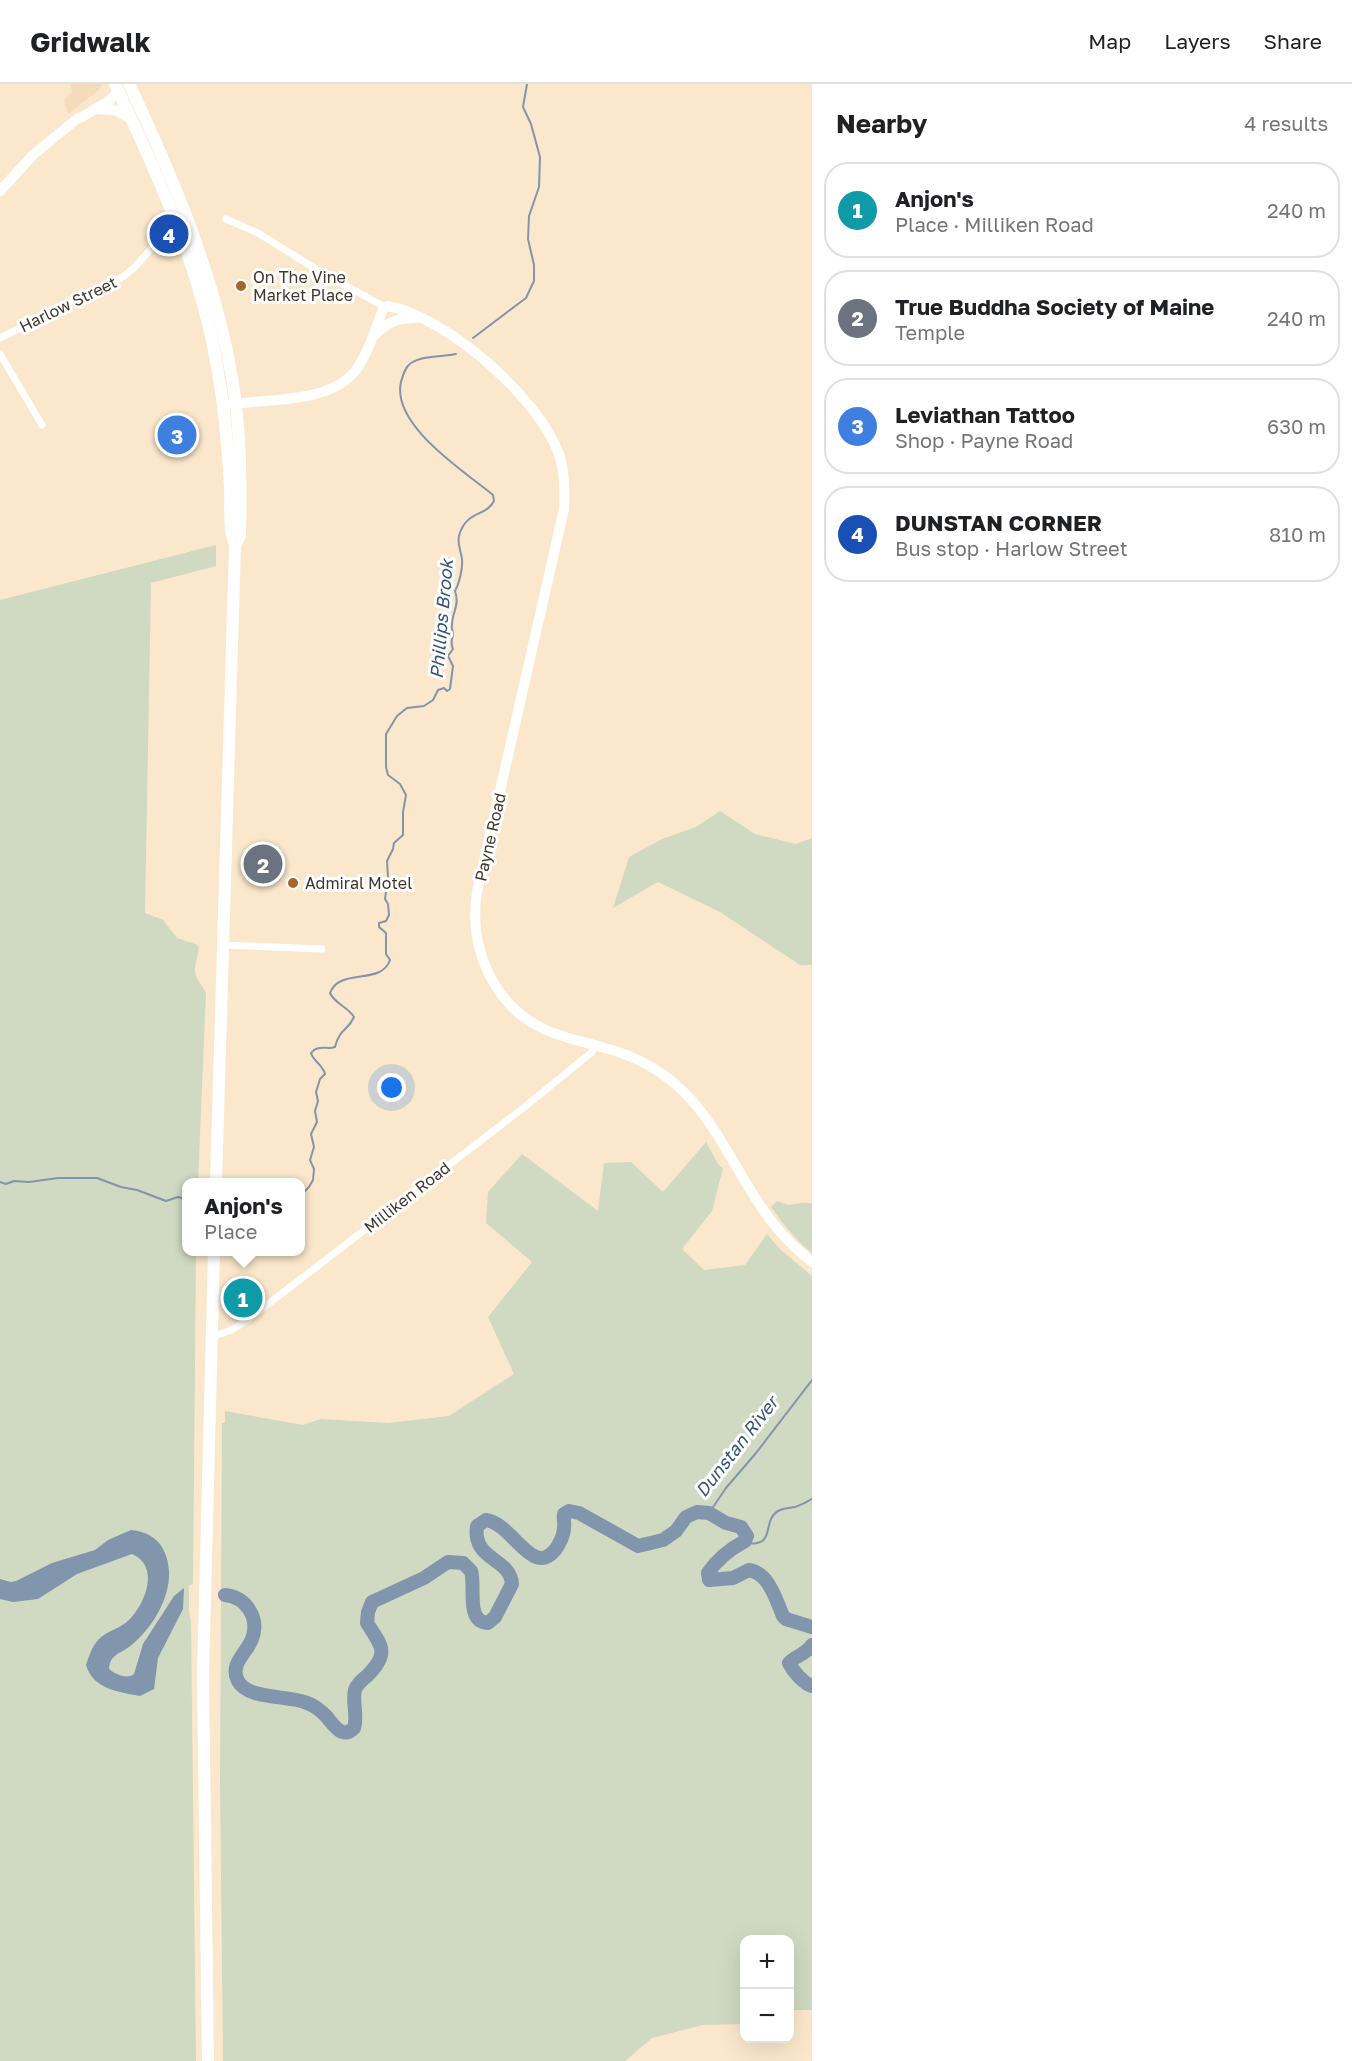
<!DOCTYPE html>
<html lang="en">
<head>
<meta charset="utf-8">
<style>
	:root { --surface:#fff; --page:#f6f6f6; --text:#202124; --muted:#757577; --line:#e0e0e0; --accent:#a5652d }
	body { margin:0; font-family:"Golos Text",sans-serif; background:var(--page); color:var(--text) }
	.controls { position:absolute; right:18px; bottom:18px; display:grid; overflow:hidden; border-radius:12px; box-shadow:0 6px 24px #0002 }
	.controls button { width:54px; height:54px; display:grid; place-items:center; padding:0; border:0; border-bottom:2px solid var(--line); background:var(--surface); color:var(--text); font:30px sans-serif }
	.you { position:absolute; left:392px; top:1004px; width:21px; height:21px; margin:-15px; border:4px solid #fff; border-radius:50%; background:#1a73e8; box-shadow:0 0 0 9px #1a73e833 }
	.badge { display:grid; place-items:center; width:39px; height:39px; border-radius:50%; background:var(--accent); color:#fff; font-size:20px; font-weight:700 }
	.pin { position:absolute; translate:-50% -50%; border:3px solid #fff; box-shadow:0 2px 6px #0006 }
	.popup { position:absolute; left:182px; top:1094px; width:123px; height:78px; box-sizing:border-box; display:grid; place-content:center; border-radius:12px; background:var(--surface); filter:drop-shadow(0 2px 4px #0005); font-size:20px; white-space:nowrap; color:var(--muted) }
	.popup b { font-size:22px; color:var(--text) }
	.popup::after { content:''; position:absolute; left:50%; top:100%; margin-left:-12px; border:12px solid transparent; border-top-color:var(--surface) }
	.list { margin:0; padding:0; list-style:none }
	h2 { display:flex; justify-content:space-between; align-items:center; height:78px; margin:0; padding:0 24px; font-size:26px }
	h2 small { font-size:20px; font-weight:400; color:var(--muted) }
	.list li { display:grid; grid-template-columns:39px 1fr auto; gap:18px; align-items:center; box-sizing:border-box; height:96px; margin:0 12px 12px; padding:0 12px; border:2px solid var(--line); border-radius:24px }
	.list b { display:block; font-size:22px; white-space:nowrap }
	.list p { margin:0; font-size:20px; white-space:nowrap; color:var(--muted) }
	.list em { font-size:20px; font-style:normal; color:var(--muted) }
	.map { position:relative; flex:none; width:812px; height:1977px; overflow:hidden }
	header { display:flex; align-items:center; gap:36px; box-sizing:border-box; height:84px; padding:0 30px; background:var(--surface); border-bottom:2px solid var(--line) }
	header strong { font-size:28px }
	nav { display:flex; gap:33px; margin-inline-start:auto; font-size:21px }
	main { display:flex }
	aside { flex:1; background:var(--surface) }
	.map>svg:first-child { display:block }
	.built { fill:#f4dcba }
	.green { fill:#d0d9c1 }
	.water { fill:#8195ac }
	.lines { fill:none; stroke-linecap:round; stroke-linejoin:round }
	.stream { stroke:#8195ac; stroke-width:2 }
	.river { stroke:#8195ac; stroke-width:14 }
	.street { stroke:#fff; stroke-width:7 }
	.secondary { stroke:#fff; stroke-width:10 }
	.primary { stroke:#fff; stroke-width:12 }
	.poi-dot { fill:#a5652d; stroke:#fff; stroke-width:2 }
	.labels { text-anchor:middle; stroke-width:6; stroke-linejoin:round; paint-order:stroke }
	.poi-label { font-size:16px; fill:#3f372c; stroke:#fff; text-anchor:start }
	.street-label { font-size:16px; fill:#3f372c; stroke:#fff }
	.water-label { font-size:18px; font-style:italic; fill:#345479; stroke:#fff }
</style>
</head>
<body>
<header>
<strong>Gridwalk</strong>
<nav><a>Map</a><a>Layers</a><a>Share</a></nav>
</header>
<main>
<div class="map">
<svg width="812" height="1977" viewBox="0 0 812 1977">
	<rect width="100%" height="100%" fill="#fbe8cc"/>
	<!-- built -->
	<path class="built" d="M70,0H102L99,6L68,30L64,17L72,7Z"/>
	<!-- green -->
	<g class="green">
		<path d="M216,461V482L151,499L145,829L163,836L177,854L198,861C200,869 195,877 195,886C195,895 202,901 206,909L198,1098H186V1168H196L193,1500L189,1502V1528L191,1537L196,1977H0V516Z"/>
		<path d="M720,727L755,750L796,760L812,754V881H800L720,828L658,798L613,824L629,773L662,755L696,743Z"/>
		<path d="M706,1058L718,1080L723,1084L712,1127L682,1165L704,1186L745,1181L767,1150L781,1166L812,1192V1926H790V1856H744V1940L703,1941L652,1954L625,1977H223L220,1696L222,1339H225V1327L303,1341L321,1335L388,1339L449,1332L514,1290L488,1233L532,1178L486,1139L488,1108L522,1070L598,1127L604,1079L631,1078L663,1108Z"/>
		<path d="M777,1117L788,1121L802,1119H812V1169C796,1156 783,1140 771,1123Z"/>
	</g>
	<!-- water -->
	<path class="water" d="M131,1446C149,1448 162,1456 167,1475C176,1506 154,1544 129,1563C119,1570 110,1571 109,1585C115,1590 127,1596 134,1590L143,1560L174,1512L184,1504L183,1525L158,1574L154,1605L140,1612C118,1608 93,1605 86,1581C89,1572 92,1563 98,1556C107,1546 120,1545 129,1536C146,1519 160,1482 132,1470L77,1490L38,1515L13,1518L0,1515V1495L11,1498L16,1497L52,1479L95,1466L108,1456Z"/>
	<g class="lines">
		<!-- stream -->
		<g class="stream">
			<path d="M473,254L526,214L534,197V181L528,155L529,132L539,103L540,73L531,40L523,23L527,0"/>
			<path d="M0,1098L6,1100L14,1097L29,1098L58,1094H97L121,1103L137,1106L166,1117L178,1113L182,1114L186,1120"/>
			<path d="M300,1112L309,1103L313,1096L314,1085L310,1076L314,1063L311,1050L317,1038L315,1027L318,1017L316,1008L320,995L325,990C323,981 313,977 311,969C318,960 327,966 335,963C339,945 348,947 354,933C348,923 335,920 330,909C340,883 381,902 390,876L386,870V849L379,843V839L386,837L389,831L388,820L385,815L388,793L387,777L393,765L394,759L403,751V728L406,711L400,700L388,691L386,683V650L397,632L407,624L424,622L433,616L438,606L444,604L447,607L450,605L453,582L448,572L453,565C450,558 452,557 453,550C453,547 451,544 452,541C452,528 460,522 455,507C459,500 463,484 462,475C461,467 457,460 459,452C466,426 486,433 494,417L493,411C464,387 391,341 401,298C403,291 405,283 411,279C424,271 442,273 456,270"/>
			<path d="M709,1429L726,1404L756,1369L812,1296"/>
			<path d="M743,1459C780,1464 759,1436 780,1426C785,1424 790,1424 795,1423C801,1421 806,1418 812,1415"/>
		</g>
		<!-- river -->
		<g class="river">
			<path d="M225,1511C246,1513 260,1534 252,1555C247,1569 229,1580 238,1597C248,1616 289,1611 307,1619C314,1621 321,1627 326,1632C334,1641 342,1656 354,1644C358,1632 352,1619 355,1606C357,1600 362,1596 367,1592C390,1569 382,1562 367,1539L368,1528L372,1518L424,1494L448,1478L463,1479L471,1487C476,1502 465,1538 488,1539L495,1533L512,1500C510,1473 472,1477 477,1442L486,1436C512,1439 532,1494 555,1466C559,1461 564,1451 564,1444C565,1439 563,1435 564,1430L569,1427L579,1429L638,1462L663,1456L676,1447L686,1433L697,1428L709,1429L726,1439L741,1443L747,1452L745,1457C730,1465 718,1474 708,1489L709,1496L733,1494L749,1486C769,1489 776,1516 783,1532L786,1535L812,1543"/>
			<path d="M812,1561C805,1571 795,1572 789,1579C793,1587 803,1599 812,1602"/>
		</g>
		<!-- street -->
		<g class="street">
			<path d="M226,135L258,149L319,187L385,223"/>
			<path d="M158,157L181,149"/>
			<path d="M0,254L121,194L134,184L158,157C161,146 169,143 179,140"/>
			<path d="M0,270L42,341"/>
			<path d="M223,861L322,865"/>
			<path d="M211,1253L232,1246L250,1234L527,1021L592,968L595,961"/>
		</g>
		<!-- secondary -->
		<g class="secondary">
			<path d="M96,25L115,26L131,35"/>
			<path d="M0,107L33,71L78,34L82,33L110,16L118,7"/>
			<path d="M376,250C386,238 399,234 415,234"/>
			<path d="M229,321C268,314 330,320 356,286C368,269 374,249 381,230L384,224L388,222C447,233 539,314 559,370C565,387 565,406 564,425L477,808C468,863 493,921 544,945C563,954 585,958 605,964C635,972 662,986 684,1008C716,1040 735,1084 760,1121C774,1143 792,1162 812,1178"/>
		</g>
		<!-- primary -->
		<g class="primary">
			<path d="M115,0C159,93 204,192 219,295C225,330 228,367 230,403C231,422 228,444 235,461L216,1098"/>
			<path d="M129,0C173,93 214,190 232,293C241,345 241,400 240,452L235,461"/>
			<path d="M208,1977L203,1590L214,1168"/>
		</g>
	</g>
	<!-- markers -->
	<g class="poi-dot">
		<circle cx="241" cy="202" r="6"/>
		<circle cx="293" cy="799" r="6"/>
	</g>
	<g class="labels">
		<!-- poi labels -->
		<g class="poi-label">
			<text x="253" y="199">On The Vine<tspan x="253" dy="18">Market Place</tspan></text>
			<text x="305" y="805">Admiral Motel</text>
		</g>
		<!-- street labels -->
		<g class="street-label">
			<text transform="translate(68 220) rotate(-26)" y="6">Harlow Street</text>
			<text transform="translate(490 753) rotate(-77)" y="6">Payne Road</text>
			<text transform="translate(407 1113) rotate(-38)" y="6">Milliken Road</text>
		</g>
		<!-- water labels -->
		<g class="water-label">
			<text transform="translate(442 535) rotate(-85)" y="6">Phillips Brook</text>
			<text transform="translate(737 1363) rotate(-52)" y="6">Dunstan River</text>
		</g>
	</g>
</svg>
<div class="controls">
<button>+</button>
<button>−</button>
</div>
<div class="you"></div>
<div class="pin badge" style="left:243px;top:1214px;background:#0f9aa8">1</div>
<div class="popup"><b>Anjon's</b>Place</div>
<div class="pin badge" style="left:263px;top:780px;background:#6b7280">2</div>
<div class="pin badge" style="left:177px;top:351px;background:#3f7fe0">3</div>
<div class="pin badge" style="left:169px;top:150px;background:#1a4fb4">4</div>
</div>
<aside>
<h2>Nearby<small>4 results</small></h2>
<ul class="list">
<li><span class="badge" style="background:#0f9aa8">1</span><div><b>Anjon's</b><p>Place · Milliken Road</p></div><em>240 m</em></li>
<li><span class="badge" style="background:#6b7280">2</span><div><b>True Buddha Society of Maine</b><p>Temple</p></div><em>240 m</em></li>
<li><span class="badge" style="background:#3f7fe0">3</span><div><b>Leviathan Tattoo</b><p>Shop · Payne Road</p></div><em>630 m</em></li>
<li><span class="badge" style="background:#1a4fb4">4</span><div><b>DUNSTAN CORNER</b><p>Bus stop · Harlow Street</p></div><em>810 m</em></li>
</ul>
</aside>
</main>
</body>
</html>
